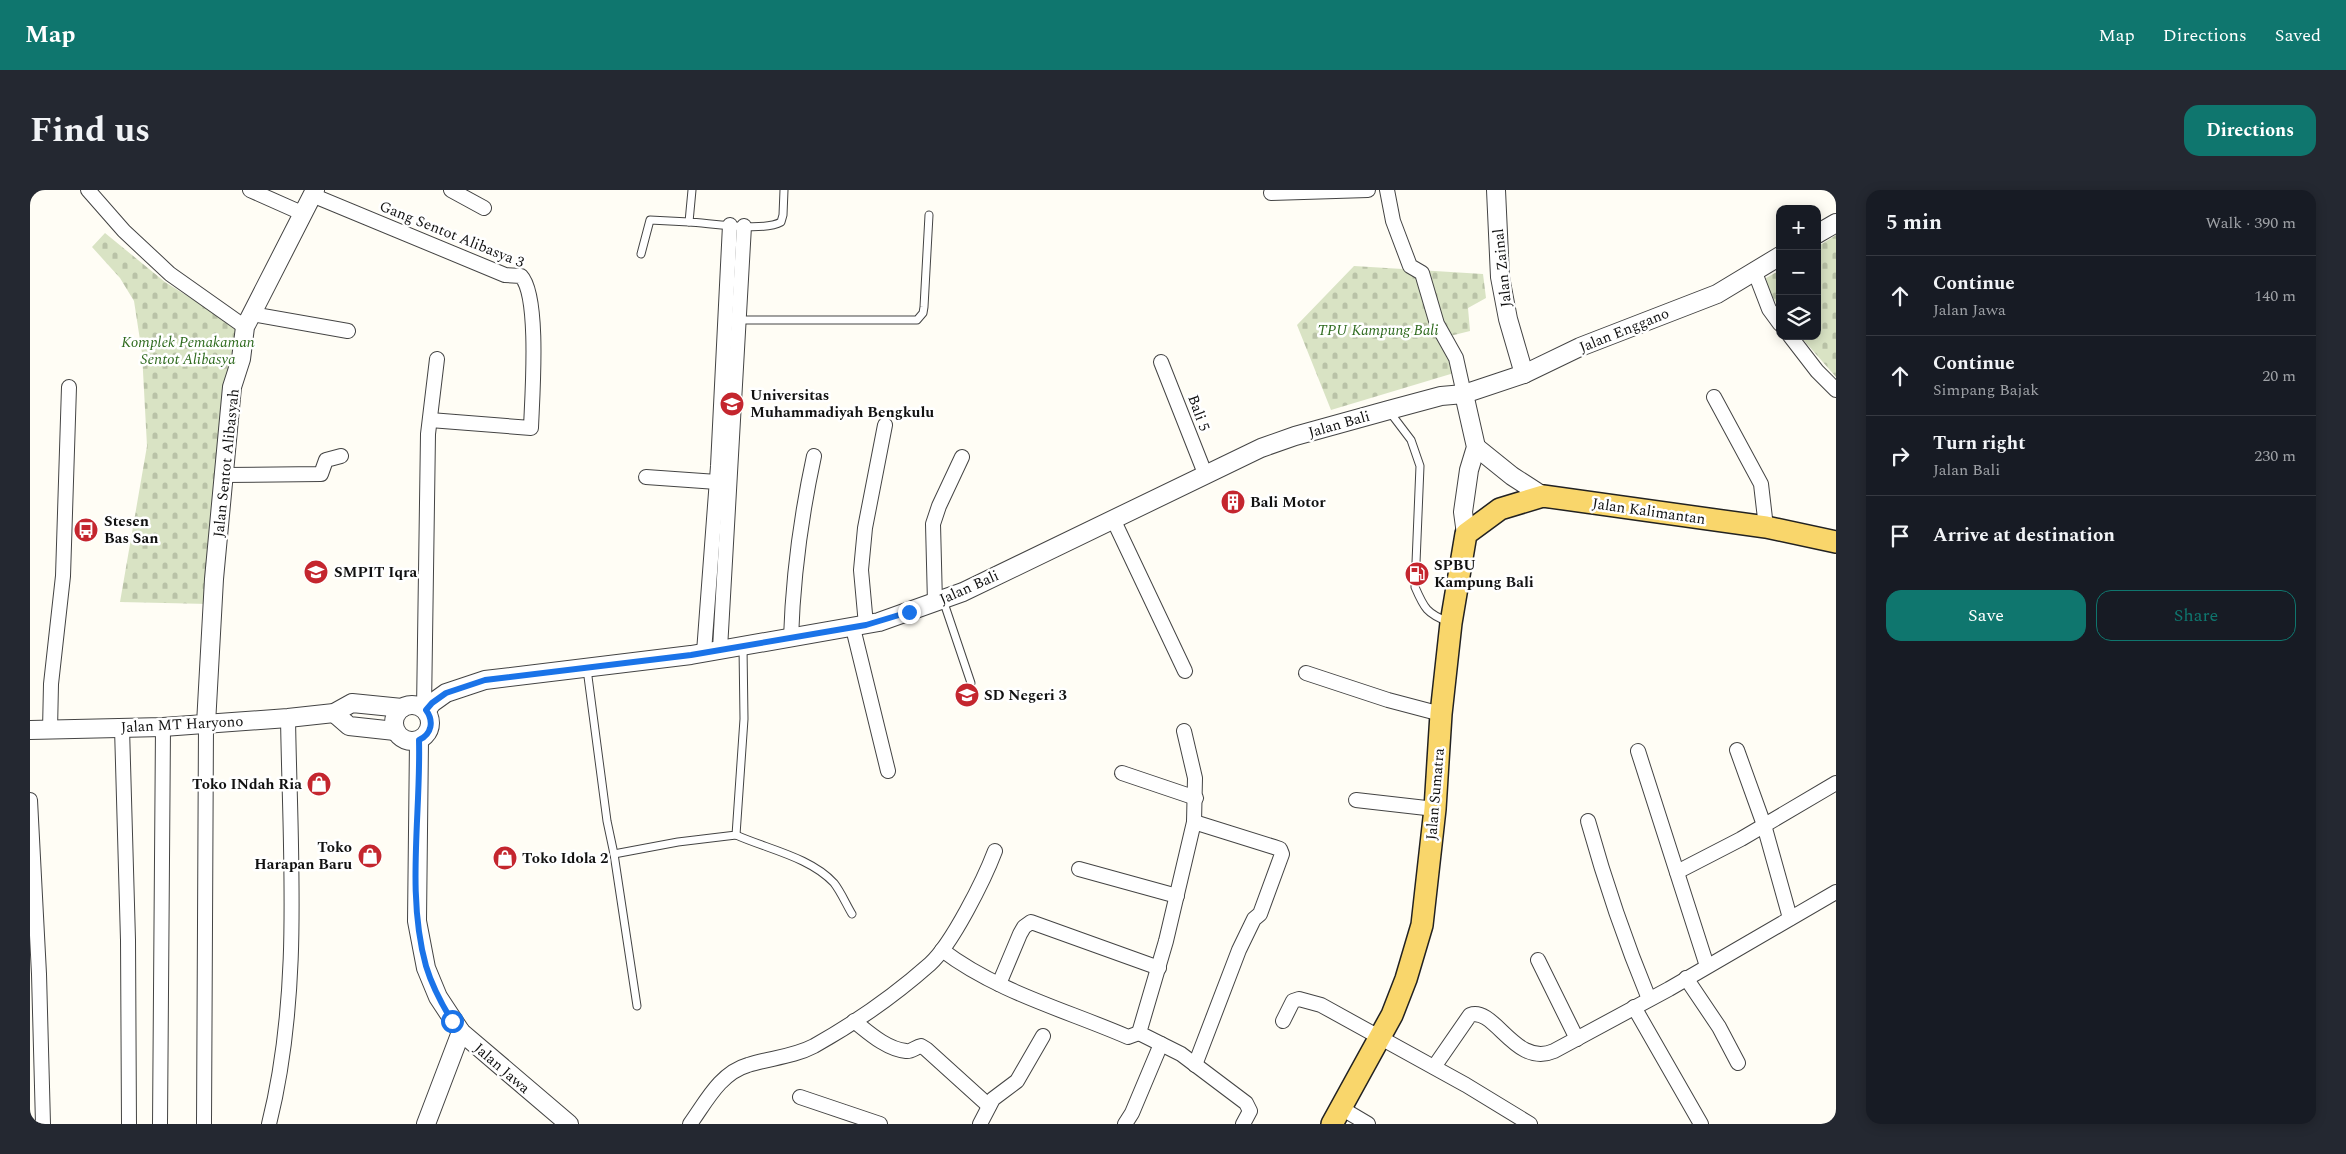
<!DOCTYPE html>
<html lang="en">
<head>
<meta charset="utf-8">
<style>
	:root { --surface:#171b24; --page:#242831; --text:#f1f3f6; --muted:#9ea1a6; --line:#363941; --accent:#0f766e }
	body { margin:0; font-family:Spectral,serif; background:var(--page); color:var(--text) }
	.controls { position:absolute; right:15px; top:15px; display:grid; overflow:hidden; border-radius:10px; box-shadow:0 2px 12px #0003 }
	.controls button { width:45px; height:45px; display:grid; place-items:center; padding:0; border:0; border-bottom:1px solid var(--line); background:var(--surface); color:var(--text); font:25px sans-serif }
	.stop { position:absolute; width:15px; height:15px; margin:-11px; border:4px solid #1a73e8; border-radius:50%; background:#fff }
	.stop.end { background:#1a73e8; border-color:#fff; box-shadow:0 1px 5px #0008 }
	.list { margin:0; padding:0; list-style:none }
	h2 { display:flex; justify-content:space-between; align-items:center; height:65px; margin:0; padding:0 20px; font-size:21px }
	h2 small { font-size:16px; font-weight:400; color:var(--muted) }
	.list li { display:grid; grid-template-columns:32px 1fr auto; gap:15px; align-items:center; box-sizing:border-box; height:80px; padding:0 20px; border-top:1px solid var(--line) }
	.list b { display:block; font-size:19px; white-space:nowrap }
	.list p { margin:0; font-size:16px; white-space:nowrap; color:var(--muted) }
	.list em { font-size:16px; font-style:normal; color:var(--muted) }
	.actions { display:flex; gap:10px; padding:15px 20px }
	.actions a { flex:1; padding:11px 0; border:1px solid var(--accent); border-radius:15px; text-align:center; font-size:18px; color:var(--accent) }
	.actions .main { background:var(--accent); color:#fff }
	.icon { flex:none; width:28px; height:28px; fill:none; stroke:currentColor; stroke-width:2; stroke-linecap:round; stroke-linejoin:round }
	.map { position:relative; flex:none; width:1806px; height:934px; overflow:hidden; border-radius:15px }
	header { display:flex; align-items:center; gap:30px; box-sizing:border-box; height:70px; padding:0 25px; background:var(--accent); color:#fff }
	header strong { font-size:24px }
	nav { display:flex; gap:28px; margin-inline-start:auto; font-size:18px }
	.intro { display:flex; align-items:center; justify-content:space-between; box-sizing:border-box; height:120px; padding:0 30px }
	h1 { margin:0; font-size:35px }
	.button { padding:12px 22px; border-radius:15px; background:var(--accent); color:#fff; font-size:18px; font-weight:700 }
	main { display:flex; gap:30px; padding:0 30px }
	aside { flex:1; background:var(--surface); border-radius:15px; box-shadow:0 2px 12px #0003 }
	.map>svg:first-child { display:block }
	.cemetery { fill:url(#cemetery-stones) }
	.lines { fill:none; stroke-linecap:round; stroke-linejoin:round }
	.service-casing { stroke:#444; stroke-width:9 }
	.minor-casing { stroke:#444; stroke-width:16 }
	.tertiary-casing { stroke:#444; stroke-width:20 }
	.primary-casing { stroke:#222; stroke-width:24 }
	.service { stroke:#fff; stroke-width:7 }
	.minor { stroke:#fff; stroke-width:14 }
	.tertiary { stroke:#fff; stroke-width:18 }
	.primary { stroke:#f9d66b; stroke-width:21 }
	.route { stroke:#1a73e8; stroke-width:6 }
	.labels { text-anchor:middle; stroke-width:5; stroke-linejoin:round; paint-order:stroke }
	.street-label { font-size:15px; fill:#111; stroke:#fff }
	.park-label { font-size:15px; font-style:italic; fill:#2f6b1f; stroke:#fff }
	.poi-label { font-size:15px; font-weight:bold; fill:#111; stroke:#fff; text-anchor:start }
</style>
</head>
<body>
<header>
<strong>Map</strong>
<nav><a>Map</a><a>Directions</a><a>Saved</a></nav>
</header>
<div class="intro"><h1>Find us</h1><a class="button">Directions</a></div>
<main>
<div class="map">
<svg width="1806" height="934" viewBox="0 0 1806 934">
	<defs>
		<pattern id="cemetery-stones" width="16" height="16" patternUnits="userSpaceOnUse" patternTransform="scale(1.25)"><rect width="16" height="16" fill="#d9e3c4"/><path d="M2 7V4a2 2 0 0 1 4 0v3zM10 15v-3a2 2 0 0 1 4 0v3z" fill="#b9c2a7"/></pattern>
	</defs>
	<rect width="100%" height="100%" fill="#fffdf5"/>
	<!-- cemetery -->
	<g class="cemetery">
		<path d="M75,43L135,92L210,139L179,414L90,412L117,256L112,163L104,111L90,88L62,57Z"/>
		<path d="M1806,45V187L1770,146H1787V57Z"/>
		<path d="M1324,76L1453,84L1456,108L1438,118L1440,141L1412,148L1424,183L1301,220L1267,135Z"/>
		<path d="M1750,80V118L1731,91Z"/>
	</g>
	<g class="lines">
		<defs>
			<g id="service">
				<path d="M662,0L659,32C680,33 734,42 751,32L753,25L754,0"/>
				<path d="M611,64L620,30L659,32"/>
				<path d="M708,130H887L893,123L894,117L899,25"/>
				<path d="M1359,221L1381,250L1390,276L1385,397C1394,418 1397,424 1419,432"/>
				<path d="M913,410L941,493"/>
				<path d="M557,479L577,631L584,664L607,816"/>
				<path d="M706,645C737,659 780,667 804,693C811,702 816,714 822,724"/>
				<path d="M584,664L648,652L706,645L714,529L713,457"/>
			</g>
			<g id="minor">
				<path d="M58,0L94,41L140,84L215,137"/>
				<path d="M220,0L274,24"/>
				<path d="M421,0L454,18"/>
				<path d="M1357,0L1363,31L1380,76L1392,83L1407,134L1426,168L1434,204"/>
				<path d="M1241,3L1338,0"/>
				<path d="M282,5L475,85L491,86C510,106 502,208 501,238L400,230"/>
				<path d="M1724,80L1739,119L1750,134"/>
				<path d="M222,124L318,141"/>
				<path d="M1760,146L1787,181L1806,200"/>
				<path d="M1131,172L1176,286"/>
				<path d="M1684,207L1731,294L1736,337"/>
				<path d="M194,285L291,284L296,270L311,266"/>
				<path d="M616,287L687,292"/>
				<path d="M1083,329L1155,481"/>
				<path d="M905,413L903,334L909,316L932,267"/>
				<path d="M836,435L831,380L835,338L855,235"/>
				<path d="M823,438L858,581"/>
				<path d="M761,448C763,387 771,326 784,266"/>
				<path d="M690,459L714,36"/>
				<path d="M674,462L688,276L700,35"/>
				<path d="M1276,483L1358,510L1411,524"/>
				<path d="M394,519L398,244L407,169"/>
				<path d="M92,538L98,750L99,934"/>
				<path d="M20,540L21,494L33,386L39,197"/>
				<path d="M1154,541L1165,588L1164,632L1136,751L1109,843L1151,864L1216,913L1220,921L1213,934"/>
				<path d="M1707,560L1734,635L1760,728"/>
				<path d="M1608,561L1677,776"/>
				<path d="M1092,583L1166,608"/>
				<path d="M0,610L9,784L13,934"/>
				<path d="M1326,610L1405,619"/>
				<path d="M1558,631C1575,692 1595,751 1619,809"/>
				<path d="M1164,632L1244,657L1250,659L1252,664L1230,724L1224,729L1209,760L1165,875"/>
				<path d="M1049,679L1147,706"/>
				<path d="M1647,682L1711,649L1806,593"/>
				<path d="M912,760C967,802 1036,820 1098,847L1109,843"/>
				<path d="M1508,770L1547,849"/>
				<path d="M1656,788L1689,837L1708,873"/>
				<path d="M969,794L990,744L994,737L1001,732L1129,778"/>
				<path d="M1604,817L1671,934"/>
				<path d="M824,831C838,842 856,859 876,861C881,862 886,857 891,856L896,859L959,916"/>
				<path d="M1253,831L1263,811L1269,809L1291,815L1436,895L1500,934"/>
				<path d="M1404,877L1440,825C1465,816 1485,878 1524,861L1639,799L1806,702"/>
				<path d="M770,907L850,934"/>
				<path d="M1311,918L1338,934"/>
				<path d="M130,934L133,537"/>
				<path d="M174,934L176,534"/>
				<path d="M239,934C272,803 260,662 258,528"/>
				<path d="M660,934C676,912 690,883 718,875C740,868 763,867 784,856C825,833 865,805 900,774C922,754 954,690 965,661"/>
				<path d="M950,934L963,909L987,891L1013,846"/>
				<path d="M1095,934L1102,923L1131,854"/>
			</g>
			<g id="tertiary">
				<path d="M1466,0L1470,87L1478,129L1494,184"/>
				<path d="M1787,44L1806,33"/>
				<path d="M1434,204L1446,257L1439,280L1433,322L1436,344"/>
				<path d="M1446,257L1482,286L1513,306"/>
				<circle cx="382" cy="533" r="18"/>
				<path d="M396,521L402,513L416,503L455,490L661,465L849,432L933,402L1231,258L1265,246L1359,220L1411,206L1434,204L1494,184L1550,157L1687,104L1750,66"/>
				<path d="M304,523L319,536L365,541"/>
				<path d="M176,534L184,389L202,197L211,169L215,137L285,0"/>
				<path d="M0,540L133,537L258,528L304,523L322,513L372,518"/>
				<path d="M389,551L387,731L396,778L408,807L431,842L539,934"/>
				<path d="M396,934L431,842"/>
			</g>
			<path id="primary" d="M1302,934L1362,825L1376,789L1392,735L1405,619L1411,524L1421,433L1436,344L1470,319L1513,306L1736,337L1806,352"/>
		</defs>
		<!-- service casing -->
		<use href="#service" class="service-casing"/>
		<!-- minor casing -->
		<use href="#minor" class="minor-casing"/>
		<!-- tertiary casing -->
		<use href="#tertiary" class="tertiary-casing"/>
		<!-- primary casing -->
		<use href="#primary" class="primary-casing"/>
		<!-- service -->
		<use href="#service" class="service"/>
		<!-- minor -->
		<use href="#minor" class="minor"/>
		<!-- tertiary -->
		<use href="#tertiary" class="tertiary"/>
		<!-- primary -->
		<use href="#primary" class="primary"/>
	</g>
	<g class="lines">
		<!-- route -->
		<path class="route" d="M422,831C411,813 402,796 396,776C376,704 391,624 389,550C402,544 404,531 396,520L402,513L416,503L455,490L661,465L836,435L879,422"/>
	</g>
	<!-- icons -->
	<defs>
		<symbol id="university-disc" viewBox="-11 -11 22 22"><circle r="9.5" fill="#c4262e" stroke="#fff"/><path d="M0-5L7-2L0 1L-7-2ZM-4 1L0 2.5L4 1V4Q0 6-4 4Z" fill="#fff"/></symbol>
		<symbol id="building-disc" viewBox="-11 -11 22 22"><circle r="9.5" fill="#c4262e" stroke="#fff"/><path d="M-4-6H4V6H1V3H-1V6H-4ZM-2.5-4.3h1.7v1.8h-1.7ZM.8-4.3h1.7v1.8H.8ZM-2.5-1h1.7V.8h-1.7ZM.8-1h1.7V.8H.8Z" fill="#fff"/></symbol>
		<symbol id="bus-disc" viewBox="-11 -11 22 22"><circle r="9.5" fill="#c4262e" stroke="#fff"/><path d="M-5-6H5V4H4V6H2V4H-2V6H-4V4H-5ZM-3.5-4V0h7V-4ZM-3.5 1.2v1.5H-2V1.2ZM2 1.2v1.5H3.5V1.2Z" fill="#fff"/></symbol>
		<symbol id="school-disc" viewBox="-11 -11 22 22"><circle r="9.5" fill="#c4262e" stroke="#fff"/><path d="M0-5L7-2L0 1L-7-2ZM-4 1L0 2.5L4 1V4Q0 6-4 4Z" fill="#fff"/></symbol>
		<symbol id="fuel-disc" viewBox="-11 -11 22 22"><circle r="9.5" fill="#c4262e" stroke="#fff"/><path d="M-5.5-6h7V0h2V4h1.3V-2.5L3-4.5l.8-.8L6-3V5H2.5V1h-1V6h-7ZM-4.2-4.7v3.2H.2V-4.7Z" fill="#fff"/></symbol>
		<symbol id="shop-disc" viewBox="-11 -11 22 22"><circle r="9.5" fill="#c4262e" stroke="#fff"/><path d="M-5-2.5h2.3a2.7 3.5 0 0 1 5.4 0H5L5.5 6h-11ZM-1.5-2.5h3a1.5 2.3 0 0 0-3 0Z" fill="#fff"/></symbol>
	</defs>
	<g fill-rule="evenodd">
		<use href="#university-disc" x="688" y="200" width="28" height="28"/>
		<use href="#building-disc" x="1189" y="298" width="28" height="28"/>
		<use href="#bus-disc" x="42" y="326" width="28" height="28"/>
		<use href="#school-disc" x="272" y="368" width="28" height="28"/>
		<use href="#fuel-disc" x="1373" y="370" width="28" height="28"/>
		<use href="#school-disc" x="923" y="491" width="28" height="28"/>
		<use href="#shop-disc" x="275" y="580" width="28" height="28"/>
		<use href="#shop-disc" x="326" y="652" width="28" height="28"/>
		<use href="#shop-disc" x="461" y="654" width="28" height="28"/>
	</g>
	<g class="labels">
		<!-- street labels -->
		<g class="street-label">
			<text transform="translate(422 44) rotate(22)" y="5">Gang Sentot Alibasya 3</text>
			<text transform="translate(1472 78) rotate(-96)" y="5">Jalan Zainal</text>
			<text transform="translate(1594 140) rotate(-22)" y="5">Jalan Enggano</text>
			<text transform="translate(1169 223) rotate(70)" y="5">Bali 5</text>
			<text transform="translate(1309 234) rotate(-16)" y="5">Jalan Bali</text>
			<text transform="translate(196 273) rotate(-84)" y="5">Jalan Sentot Alibasyah</text>
			<text transform="translate(1619 321) rotate(8)" y="5">Jalan Kalimantan</text>
			<text transform="translate(939 397) rotate(-24)" y="5">Jalan Bali</text>
			<text transform="translate(152 534) rotate(-3)" y="5">Jalan MT Haryono</text>
			<text transform="translate(1405 604) rotate(-85)" y="5">Jalan Sumatra</text>
			<text transform="translate(472 878) rotate(41)" y="5">Jalan Jawa</text>
		</g>
		<!-- park labels -->
		<g class="park-label">
			<text x="1348" y="145">TPU Kampung Bali</text>
			<text x="158" y="157">Komplek Pemakaman<tspan x="158" dy="17">Sentot Alibasya</tspan></text>
		</g>
		<!-- poi labels -->
		<g class="poi-label">
			<text x="720" y="210">Universitas<tspan x="720" dy="17">Muhammadiyah Bengkulu</tspan></text>
			<text x="1220" y="317">Bali Motor</text>
			<text x="74" y="336">Stesen<tspan x="74" dy="17">Bas San</tspan></text>
			<text x="1404" y="380">SPBU<tspan x="1404" dy="17">Kampung Bali</tspan></text>
			<text x="304" y="387">SMPIT Iqra</text>
			<text x="954" y="510">SD Negeri 3</text>
			<text x="272" y="599" text-anchor="end">Toko INdah Ria</text>
			<text x="322" y="662" text-anchor="end">Toko<tspan x="322" dy="17">Harapan Baru</tspan></text>
			<text x="492" y="673">Toko Idola 2</text>
		</g>
	</g>
</svg>
<div class="controls">
<button>+</button>
<button>−</button>
<button><svg class="icon" aria-label="layers" viewBox="0 0 24 24"><path d="M12 4l9 5-9 5-9-5zM3 14l9 5 9-5"/></svg></button>
</div>
<div class="stop" style="left:422px;top:831px"></div>
<div class="stop end" style="left:879px;top:422px"></div>
</div>
<aside>
<h2>5 min<small>Walk · 390 m</small></h2>
<ul class="list">
<li><svg class="icon" aria-label="ahead" viewBox="0 0 24 24"><path d="M12 20V5M6 11l6-6 6 6"/></svg><div><b>Continue</b><p>Jalan Jawa</p></div><em>140 m</em></li>
<li><svg class="icon" aria-label="ahead" viewBox="0 0 24 24"><path d="M12 20V5M6 11l6-6 6 6"/></svg><div><b>Continue</b><p>Simpang Bajak</p></div><em>20 m</em></li>
<li><svg class="icon" aria-label="right" viewBox="0 0 24 24"><path d="M7 20v-9h11M14 6l5 5-5 5"/></svg><div><b>Turn right</b><p>Jalan Bali</p></div><em>230 m</em></li>
<li><svg class="icon" aria-label="arrive" viewBox="0 0 24 24"><path d="M6 21V4h12l-3 4 3 4H6"/></svg><div><b>Arrive at destination</b></div></li>
</ul>
<div class="actions"><a class="main">Save</a><a>Share</a></div>
</aside>
</main>
</body>
</html>
